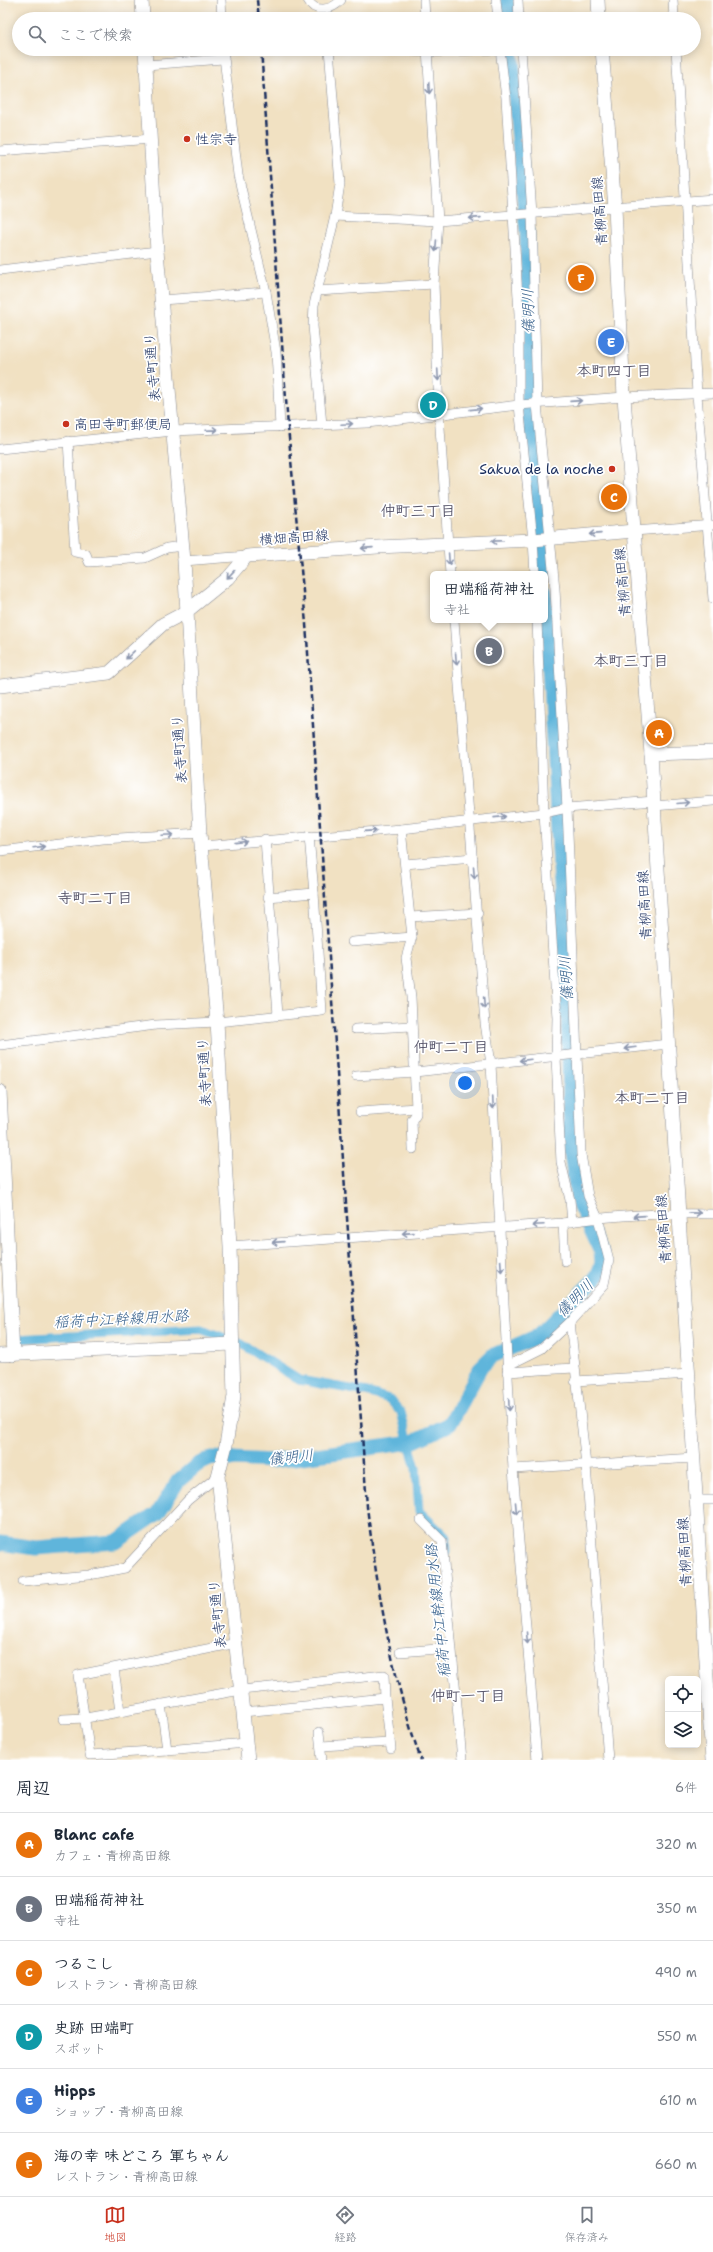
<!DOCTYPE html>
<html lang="ja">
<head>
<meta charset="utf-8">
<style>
	:root { --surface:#fff; --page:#f2f2f3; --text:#1f2937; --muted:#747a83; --line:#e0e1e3; --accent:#c8321e }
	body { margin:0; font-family:"Shantell Sans","Klee One",sans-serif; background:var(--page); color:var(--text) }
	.controls { position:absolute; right:12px; bottom:12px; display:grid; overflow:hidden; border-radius:6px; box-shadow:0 2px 10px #0003 }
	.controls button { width:36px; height:36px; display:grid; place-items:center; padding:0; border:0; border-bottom:1px solid var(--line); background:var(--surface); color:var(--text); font:20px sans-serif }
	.you { position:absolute; left:465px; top:1083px; width:14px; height:14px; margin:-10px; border:3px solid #fff; border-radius:50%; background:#1a73e8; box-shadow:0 0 0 6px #1a73e833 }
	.badge { display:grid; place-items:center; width:26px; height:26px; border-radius:50%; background:var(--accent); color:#fff; font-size:13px; font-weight:700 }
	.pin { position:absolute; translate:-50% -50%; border:2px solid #fff; box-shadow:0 1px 4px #0006 }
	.popup { position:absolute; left:430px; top:571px; width:118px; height:52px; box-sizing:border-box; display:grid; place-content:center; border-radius:6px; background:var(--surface); filter:drop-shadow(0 1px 3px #0005); font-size:13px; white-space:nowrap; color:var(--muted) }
	.popup b { font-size:15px; color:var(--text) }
	.popup::after { content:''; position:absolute; left:50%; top:100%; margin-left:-8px; border:8px solid transparent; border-top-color:var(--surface) }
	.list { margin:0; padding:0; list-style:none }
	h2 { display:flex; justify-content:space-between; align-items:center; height:52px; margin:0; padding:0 16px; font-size:17px }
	h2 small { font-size:13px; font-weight:400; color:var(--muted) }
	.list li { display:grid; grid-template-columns:26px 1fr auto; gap:12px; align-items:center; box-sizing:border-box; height:64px; padding:0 16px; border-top:1px solid var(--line) }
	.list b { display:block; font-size:15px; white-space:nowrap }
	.list p { margin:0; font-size:13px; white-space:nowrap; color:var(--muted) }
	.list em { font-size:13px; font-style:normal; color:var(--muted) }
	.icon { flex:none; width:22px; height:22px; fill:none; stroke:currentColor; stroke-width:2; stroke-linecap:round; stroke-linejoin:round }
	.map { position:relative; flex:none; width:713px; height:1760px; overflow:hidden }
	.search { position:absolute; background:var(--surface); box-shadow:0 2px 10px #0003; left:12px; right:12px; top:12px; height:44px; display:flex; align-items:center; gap:10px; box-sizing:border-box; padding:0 14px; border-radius:22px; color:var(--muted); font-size:15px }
	.sheet { height:436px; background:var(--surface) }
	nav { display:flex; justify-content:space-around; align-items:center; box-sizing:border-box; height:56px; border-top:1px solid var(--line); background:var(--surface); font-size:11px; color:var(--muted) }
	nav a { display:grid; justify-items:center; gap:2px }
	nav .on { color:var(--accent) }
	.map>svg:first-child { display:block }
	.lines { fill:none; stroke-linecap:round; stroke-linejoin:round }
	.canal { stroke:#5fb5db; stroke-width:9 }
	.river { stroke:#5fb5db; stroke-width:15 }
	.street-casing { stroke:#868890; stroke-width:10 }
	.secondary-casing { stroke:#868890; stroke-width:14 }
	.street { stroke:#fff; stroke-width:9 }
	.secondary { stroke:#fff; stroke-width:13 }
	.rail { stroke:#1b2f5e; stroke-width:2.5; stroke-dasharray:6 3; stroke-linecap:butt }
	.oneway { stroke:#8d97ae }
	.poi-dot { fill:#c8321e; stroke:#fff; stroke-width:1.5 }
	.labels { text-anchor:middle; stroke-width:3.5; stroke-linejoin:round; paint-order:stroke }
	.poi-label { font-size:14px; fill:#1b2f5e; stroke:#fff; text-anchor:start }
	.street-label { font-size:14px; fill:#1b2f5e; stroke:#fff }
	.water-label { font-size:15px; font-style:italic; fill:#335e8a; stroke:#fff }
	.neighbourhood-label { font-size:15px; font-weight:bold; fill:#5a586d; stroke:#fff }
</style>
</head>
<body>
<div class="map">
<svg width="713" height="1760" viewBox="0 0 713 1760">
	<rect width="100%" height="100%" fill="#fff"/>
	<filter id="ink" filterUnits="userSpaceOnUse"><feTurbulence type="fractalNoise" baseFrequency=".025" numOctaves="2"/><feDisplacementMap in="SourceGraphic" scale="8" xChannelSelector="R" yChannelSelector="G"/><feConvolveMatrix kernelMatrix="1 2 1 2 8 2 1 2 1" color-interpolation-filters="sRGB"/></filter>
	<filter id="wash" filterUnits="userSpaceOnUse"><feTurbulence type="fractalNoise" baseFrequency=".012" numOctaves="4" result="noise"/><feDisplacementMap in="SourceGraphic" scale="16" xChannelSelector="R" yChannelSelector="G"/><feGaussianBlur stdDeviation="0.9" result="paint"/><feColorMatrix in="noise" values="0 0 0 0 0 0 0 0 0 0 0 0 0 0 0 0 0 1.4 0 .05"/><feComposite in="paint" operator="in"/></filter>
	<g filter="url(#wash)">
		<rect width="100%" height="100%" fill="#f1e1c2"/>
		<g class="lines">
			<!-- canal -->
			<g class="canal">
				<path d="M16,1339L201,1329L225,1338"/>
				<path d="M240,1343L299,1380L367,1392L389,1399L401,1412L407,1436L416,1468L419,1511L446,1537L447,1551"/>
			</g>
			<!-- river -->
			<g class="river">
				<path d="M507,0L508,19"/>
				<path d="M511,49L527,234L528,400L544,574"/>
				<path d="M0,1543L36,1548L116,1542L158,1513L178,1481L197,1465L212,1458L272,1461L412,1442L450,1424L481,1367L492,1356L538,1336L598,1276L602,1263L601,1251L578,1202L571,1152L568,1013L545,593"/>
			</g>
		</g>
	</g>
	<g filter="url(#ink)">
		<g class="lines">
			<defs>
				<g id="street">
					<path d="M221,0L222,19"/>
					<path d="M308,0C315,14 332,10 341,0"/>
					<path d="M424,0L425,19"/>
					<path d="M496,0L498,19"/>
					<path d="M518,0L519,19"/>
					<path d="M673,0L674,19"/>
					<path d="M223,49L238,175L266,292L276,352L280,427"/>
					<path d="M377,49L427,52L502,49"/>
					<path d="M427,49L438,221L434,284L439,413L450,574"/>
					<path d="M500,49L506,98L519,314V405L533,540L535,574"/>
					<path d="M676,49L697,394L713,599"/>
					<path d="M146,65L223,59"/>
					<path d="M0,151L151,139"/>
					<path d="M335,216L438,221L713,199"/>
					<path d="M0,270L157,251"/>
					<path d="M317,291L434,284"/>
					<path d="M162,300L266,292"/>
					<path d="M322,425L313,326L314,305L335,216L340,184L329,49"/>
					<path d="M68,441L75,552L86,554L89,562L145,558L167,548L182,546"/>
					<path d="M0,449L173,431L367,423L519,405L624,397L713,393"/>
					<path d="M634,531L713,525"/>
					<path d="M184,561L247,556"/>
					<path d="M454,620L485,1023L491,1064L513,1469L537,1760"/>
					<path d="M537,620L544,813L557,1018L556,1057L561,1162L570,1200L572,1222"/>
					<path d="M654,806L713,801"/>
					<path d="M401,829L412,937L406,958L411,997L416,1108V1114L412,1120L413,1149"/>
					<path d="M309,836L314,893"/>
					<path d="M265,839L278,1015"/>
					<path d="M202,846L401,829L544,813L567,808L654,801"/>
					<path d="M0,851L103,839L200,833"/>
					<path d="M405,864L473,858"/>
					<path d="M410,917L478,913"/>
					<path d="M352,942L412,937"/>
					<path d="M355,1029L412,1026"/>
					<path d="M0,1045L156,1025L217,1022L322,1011L314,893L268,897"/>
					<path d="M356,1076L415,1072L668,1044"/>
					<path d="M360,1112L416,1108"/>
					<path d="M563,1223L565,1261"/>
					<path d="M230,1246L563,1223C612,1215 663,1213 713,1214"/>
					<path d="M570,1322L586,1465L608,1760"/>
					<path d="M507,1366L541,1349L570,1322L604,1284L609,1260L598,1218L588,1196L581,1154L567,808L555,589L537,404L532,214L521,49"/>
					<path d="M507,1372L574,1368"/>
					<path d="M575,1381L690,1374"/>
					<path d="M513,1469L694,1458"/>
					<path d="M697,1500H713"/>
					<path d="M421,1520L442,1541L462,1760"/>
					<path d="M23,1581L89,1575L125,1568L188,1500L218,1476"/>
					<path d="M400,1652L450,1648"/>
					<path d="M114,1669L120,1711"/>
					<path d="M161,1704L167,1750L246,1743"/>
					<path d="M243,1712L385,1698L391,1749"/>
					<path d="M63,1719L86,1718L241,1690L384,1675L385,1698"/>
					<path d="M319,1732L322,1760"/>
					<path d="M321,1746L390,1742"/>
					<path d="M167,1750L90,1755L78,1675L237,1643"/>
				</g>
				<g id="secondary">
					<path d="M142,0L143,19"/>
					<path d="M598,0L599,19"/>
					<path d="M145,49L157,251L184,561L200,833L217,1022L230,1246L234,1396L226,1445L218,1476L248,1760"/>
					<path d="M602,49L615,208L624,397L651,754L712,1760"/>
					<path d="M0,686L109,673L163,624L186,612L228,578L247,556L378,547L533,540L634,531"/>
					<path d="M651,754L713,752"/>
					<path d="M0,1091L13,1355"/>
					<path d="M0,1355L232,1344"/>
				</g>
			</defs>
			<!-- street casing -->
			<use href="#street" class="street-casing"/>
			<!-- secondary casing -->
			<use href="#secondary" class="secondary-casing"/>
			<!-- street -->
			<use href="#street" class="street"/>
			<!-- secondary -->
			<use href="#secondary" class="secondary"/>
			<!-- rail -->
			<g class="rail">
				<path d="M257,0L259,19"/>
				<path d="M261,49L288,427L306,624L367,1507C378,1594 392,1677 421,1760"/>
			</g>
		</g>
		<!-- one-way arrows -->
		<defs><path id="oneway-shaft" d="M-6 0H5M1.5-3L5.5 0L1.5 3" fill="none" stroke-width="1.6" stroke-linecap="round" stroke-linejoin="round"/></defs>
		<g class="oneway">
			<use href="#oneway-shaft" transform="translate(429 88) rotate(87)"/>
			<use href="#oneway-shaft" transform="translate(475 218) rotate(176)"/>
			<use href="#oneway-shaft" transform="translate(436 246) rotate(94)"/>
			<use href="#oneway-shaft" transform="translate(438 375) rotate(87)"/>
			<use href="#oneway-shaft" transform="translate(576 401) rotate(-4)"/>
			<use href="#oneway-shaft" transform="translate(476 409) rotate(-6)"/>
			<use href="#oneway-shaft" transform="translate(347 424) rotate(-3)"/>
			<use href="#oneway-shaft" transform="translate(212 430) rotate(-2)"/>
			<use href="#oneway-shaft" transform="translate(595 534) rotate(176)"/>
			<use href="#oneway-shaft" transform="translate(497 541) rotate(178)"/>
			<use href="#oneway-shaft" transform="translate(367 548) rotate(176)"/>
			<use href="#oneway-shaft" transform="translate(449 559) rotate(86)"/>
			<use href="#oneway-shaft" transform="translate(231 574) rotate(133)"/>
			<use href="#oneway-shaft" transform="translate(130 655) rotate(136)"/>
			<use href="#oneway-shaft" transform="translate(456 659) rotate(86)"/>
			<use href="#oneway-shaft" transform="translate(683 803) rotate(-5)"/>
			<use href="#oneway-shaft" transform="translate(500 817) rotate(-6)"/>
			<use href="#oneway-shaft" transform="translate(371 831) rotate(-4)"/>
			<use href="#oneway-shaft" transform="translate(168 835) rotate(-3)"/>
			<use href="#oneway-shaft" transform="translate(241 842) rotate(-6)"/>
			<use href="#oneway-shaft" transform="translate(39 847) rotate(-7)"/>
			<use href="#oneway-shaft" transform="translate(474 873) rotate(85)"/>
			<use href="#oneway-shaft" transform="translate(484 1003) rotate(86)"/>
			<use href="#oneway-shaft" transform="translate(630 1048) rotate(173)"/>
			<use href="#oneway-shaft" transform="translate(525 1060) rotate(173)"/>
			<use href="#oneway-shaft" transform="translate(493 1103) rotate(87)"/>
			<use href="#oneway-shaft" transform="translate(695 1213) rotate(1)"/>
			<use href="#oneway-shaft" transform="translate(639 1216) rotate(176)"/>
			<use href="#oneway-shaft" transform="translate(538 1225) rotate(177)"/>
			<use href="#oneway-shaft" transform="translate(408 1233) rotate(176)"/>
			<use href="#oneway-shaft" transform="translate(278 1242) rotate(176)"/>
			<use href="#oneway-shaft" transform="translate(501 1266) rotate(86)"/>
			<use href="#oneway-shaft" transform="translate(509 1405) rotate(87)"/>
			<use href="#oneway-shaft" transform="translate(516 1508) rotate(85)"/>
			<use href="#oneway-shaft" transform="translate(527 1638) rotate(85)"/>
		</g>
	</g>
	<!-- markers -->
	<g class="poi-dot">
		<circle cx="187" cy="139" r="4"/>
		<circle cx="66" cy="424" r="4"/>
		<circle cx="612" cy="469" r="4"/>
	</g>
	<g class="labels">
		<!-- poi labels -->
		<g class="poi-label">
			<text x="195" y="144">性宗寺</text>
			<text x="74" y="429">高田寺町郵便局</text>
			<text x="604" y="474" text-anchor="end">Sakua de la noche</text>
		</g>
		<!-- street labels -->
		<g class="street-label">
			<text transform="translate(599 211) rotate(-94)" y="5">青柳高田線</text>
			<text transform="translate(152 367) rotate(-95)" y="5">表寺町通り</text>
			<text transform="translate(294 537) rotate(-4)" y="5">横畑高田線</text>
			<text transform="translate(622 582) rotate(-95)" y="5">青柳高田線</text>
			<text transform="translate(179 749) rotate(-94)" y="5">表寺町通り</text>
			<text transform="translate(644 905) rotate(-93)" y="5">青柳高田線</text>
			<text transform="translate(204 1072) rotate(-93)" y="5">表寺町通り</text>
			<text transform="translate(663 1229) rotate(-94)" y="5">青柳高田線</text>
			<text transform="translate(684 1552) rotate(-93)" y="5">青柳高田線</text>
			<text transform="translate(217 1614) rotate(-96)" y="5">表寺町通り</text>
		</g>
		<!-- water labels -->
		<g class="water-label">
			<text transform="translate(528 311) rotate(-91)" y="5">儀明川</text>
			<text transform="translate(566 978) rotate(-93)" y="5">儀明川</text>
			<text transform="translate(575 1298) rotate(-45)" y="5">儀明川</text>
			<text transform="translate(121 1319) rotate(-3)" y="5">稲荷中江幹線用水路</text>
			<text transform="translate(291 1457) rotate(-6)" y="5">儀明川</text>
			<text transform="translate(438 1611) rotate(-96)" y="5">稲荷中江幹線用水路</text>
		</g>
		<!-- neighbourhood labels -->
		<g class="neighbourhood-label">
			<text x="614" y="376">本町四丁目</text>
			<text x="418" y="516">仲町三丁目</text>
			<text x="631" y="666">本町三丁目</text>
			<text x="95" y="903">寺町二丁目</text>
			<text x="451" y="1052">仲町二丁目</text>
			<text x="652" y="1103">本町二丁目</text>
			<text x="468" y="1701">仲町一丁目</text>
		</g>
	</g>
</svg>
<div class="controls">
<button><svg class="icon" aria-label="locate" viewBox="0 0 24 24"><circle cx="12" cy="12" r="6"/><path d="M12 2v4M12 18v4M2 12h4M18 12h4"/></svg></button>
<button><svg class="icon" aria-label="layers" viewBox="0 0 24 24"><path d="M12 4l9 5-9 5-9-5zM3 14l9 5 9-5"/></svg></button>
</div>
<div class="you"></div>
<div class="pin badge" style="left:659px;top:733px;background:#e8710a">A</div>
<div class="pin badge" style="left:489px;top:651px;background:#6b7280">B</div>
<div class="popup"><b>田端稲荷神社</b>寺社</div>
<div class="pin badge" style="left:614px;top:497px;background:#e8710a">C</div>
<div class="pin badge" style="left:433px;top:405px;background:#0f9aa8">D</div>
<div class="pin badge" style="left:611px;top:342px;background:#3f7fe0">E</div>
<div class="pin badge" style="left:581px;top:278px;background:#e8710a">F</div>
<div class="search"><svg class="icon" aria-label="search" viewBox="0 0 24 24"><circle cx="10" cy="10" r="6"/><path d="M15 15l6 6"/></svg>ここで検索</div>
</div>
<section class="sheet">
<h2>周辺<small>6件</small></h2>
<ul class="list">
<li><span class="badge" style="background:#e8710a">A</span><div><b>Blanc cafe</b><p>カフェ · 青柳高田線</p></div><em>320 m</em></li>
<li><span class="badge" style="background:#6b7280">B</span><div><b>田端稲荷神社</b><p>寺社</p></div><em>350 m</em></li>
<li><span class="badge" style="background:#e8710a">C</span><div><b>つるこし</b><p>レストラン · 青柳高田線</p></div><em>490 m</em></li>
<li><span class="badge" style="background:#0f9aa8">D</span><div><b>史跡 田端町</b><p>スポット</p></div><em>550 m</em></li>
<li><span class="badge" style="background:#3f7fe0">E</span><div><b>Hipps</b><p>ショップ · 青柳高田線</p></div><em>610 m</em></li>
<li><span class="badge" style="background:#e8710a">F</span><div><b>海の幸 味どころ 軍ちゃん</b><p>レストラン · 青柳高田線</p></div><em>660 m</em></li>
</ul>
</section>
<nav>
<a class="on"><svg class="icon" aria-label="map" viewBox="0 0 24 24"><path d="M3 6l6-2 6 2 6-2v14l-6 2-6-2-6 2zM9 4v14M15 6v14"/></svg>地図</a>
<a><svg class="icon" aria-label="directions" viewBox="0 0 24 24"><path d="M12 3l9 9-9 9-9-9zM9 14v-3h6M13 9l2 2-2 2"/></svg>経路</a>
<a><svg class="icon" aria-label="saved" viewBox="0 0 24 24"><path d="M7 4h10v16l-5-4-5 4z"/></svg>保存済み</a>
</nav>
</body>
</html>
